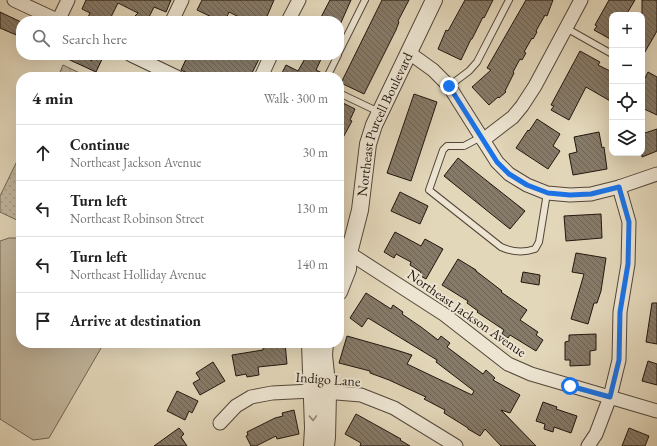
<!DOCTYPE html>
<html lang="en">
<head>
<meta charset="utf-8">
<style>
	:root { --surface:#fff; --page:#f6f6f6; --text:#222; --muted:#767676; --line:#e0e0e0 }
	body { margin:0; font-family:"EB Garamond",serif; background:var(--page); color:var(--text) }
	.controls { position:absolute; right:12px; top:12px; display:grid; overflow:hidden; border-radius:8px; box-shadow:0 4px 16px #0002 }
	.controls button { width:36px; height:36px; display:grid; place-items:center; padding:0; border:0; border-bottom:1px solid var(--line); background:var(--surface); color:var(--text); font:20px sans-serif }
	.stop { position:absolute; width:12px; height:12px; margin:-9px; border:3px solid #1a73e8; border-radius:50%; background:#fff }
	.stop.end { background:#1a73e8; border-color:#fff; box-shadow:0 1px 4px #0008 }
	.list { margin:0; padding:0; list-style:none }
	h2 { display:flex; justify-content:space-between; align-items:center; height:52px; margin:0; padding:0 16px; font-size:17px }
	h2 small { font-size:13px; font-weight:400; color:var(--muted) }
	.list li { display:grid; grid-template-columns:26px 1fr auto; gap:12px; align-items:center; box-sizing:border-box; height:56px; padding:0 16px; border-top:1px solid var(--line) }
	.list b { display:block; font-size:15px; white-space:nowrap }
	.list p { margin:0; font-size:13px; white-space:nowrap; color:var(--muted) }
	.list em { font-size:13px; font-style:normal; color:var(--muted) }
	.icon { flex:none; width:22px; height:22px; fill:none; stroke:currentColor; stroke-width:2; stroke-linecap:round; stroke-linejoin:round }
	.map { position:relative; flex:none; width:657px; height:446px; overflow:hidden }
	.search { position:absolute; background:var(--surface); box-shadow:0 4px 16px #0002; left:16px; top:16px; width:328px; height:44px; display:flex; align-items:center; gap:10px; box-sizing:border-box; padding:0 14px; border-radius:16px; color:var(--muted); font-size:15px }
	.panel { position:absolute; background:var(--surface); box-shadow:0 4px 16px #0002; left:16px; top:72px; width:328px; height:276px; border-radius:16px }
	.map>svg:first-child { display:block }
	.grass { fill:url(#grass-dots); stroke:#726656 }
	.pitch { fill:#c2b69d; stroke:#726656 }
	.building { fill:url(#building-back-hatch); stroke:#21160f }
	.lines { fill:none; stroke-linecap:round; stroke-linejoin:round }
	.service-casing { stroke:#52463a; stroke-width:8 }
	.minor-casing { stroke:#52463a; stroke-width:15 }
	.tertiary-casing { stroke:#52463a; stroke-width:18 }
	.service { stroke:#ede5d2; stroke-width:6 }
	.minor { stroke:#ede5d2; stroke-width:13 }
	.tertiary { stroke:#ede5d2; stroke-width:16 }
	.oneway { stroke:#91887a }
	.route { stroke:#1a73e8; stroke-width:5 }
	.labels { text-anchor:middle; stroke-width:4; stroke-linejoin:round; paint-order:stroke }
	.street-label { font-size:14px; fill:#21160f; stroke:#ede5d2 }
</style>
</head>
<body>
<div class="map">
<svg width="657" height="446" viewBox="0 0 657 446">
	<defs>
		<pattern id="grass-dots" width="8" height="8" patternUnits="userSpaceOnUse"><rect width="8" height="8" fill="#c2b69d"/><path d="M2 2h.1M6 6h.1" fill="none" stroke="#a69c86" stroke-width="1.8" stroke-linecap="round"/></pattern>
		<pattern id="building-back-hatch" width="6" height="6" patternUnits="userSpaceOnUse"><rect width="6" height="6" fill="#867a68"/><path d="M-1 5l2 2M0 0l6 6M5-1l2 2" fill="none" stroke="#6d6354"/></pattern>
	</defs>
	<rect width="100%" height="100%" fill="#e3d7ba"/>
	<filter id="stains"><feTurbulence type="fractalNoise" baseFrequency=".005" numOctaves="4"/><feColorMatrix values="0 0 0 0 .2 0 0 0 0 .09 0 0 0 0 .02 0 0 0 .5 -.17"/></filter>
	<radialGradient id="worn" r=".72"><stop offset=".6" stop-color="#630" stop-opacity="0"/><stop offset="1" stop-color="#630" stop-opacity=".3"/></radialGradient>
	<!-- grass -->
	<g class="grass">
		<path d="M63,65L88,77H58Z"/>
		<path d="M21,153V222L0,212V196Z"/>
	</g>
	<!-- pitch -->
	<path class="pitch" d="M9,238H21V343H104L49,438L33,440L0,419V241Z"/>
	<!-- building -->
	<g class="building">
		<path d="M86,0H171L166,12L154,7L147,21H130L138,13L118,3L109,21H86L90,13L82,9Z"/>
		<path d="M202,0H274L265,21H247L229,12L225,21H220L197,10Z"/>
		<path d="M330,0H351L339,27V21H319Z"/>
		<path d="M382,0H409L398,21L399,22L396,30L364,94L341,83Z"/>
		<path d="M465,0H493L484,18L483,17L472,39H471L461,60L438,49L446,30L448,31Z"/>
		<path d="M526,0H553L547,16L545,15L536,31L537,32L533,39L532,38L524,52L526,53L522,60L520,59L513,72L514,73L505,91L506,92L499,98L498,97L489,105L472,87L491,70L487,68Z"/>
		<path d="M609,0H635L626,15H612V40L594,30L597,26L595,25Z"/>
		<path d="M642,0H657V31L642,57Z"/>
		<path d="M0,12L21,22V37L0,28Z"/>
		<path d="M580,51L600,62L598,65L612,72V102L586,87L569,120L551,110L554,106L551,105Z"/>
		<path d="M59,55H93L91,61L96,55H104L96,72Z"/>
		<path d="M188,55H261L250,77H195L181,70Z"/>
		<path d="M307,55H323L316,70L324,74L323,77H280L286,65L298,71Z"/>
		<path d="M648,72L657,77V115L642,108V84Z"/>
		<path d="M414,94L437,102L411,181L387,173Z"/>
		<path d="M339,101L355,109L350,120L352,121L339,145Z"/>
		<path d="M537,119L560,134L553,146L560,151L548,169L516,148L528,130L529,131Z"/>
		<path d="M657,129V151L642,157V134Z"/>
		<path d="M599,132L602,148L604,147L607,169L573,175L569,154L577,152L574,137Z"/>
		<path d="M458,158L525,211L510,229L444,176Z"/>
		<path d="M400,192L428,206L420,224L391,211Z"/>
		<path d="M601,214L602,238L566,241L564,216Z"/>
		<path d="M395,232L421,246L425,239L443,249L426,279L419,275L421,272L410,265L411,262L396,254L394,258L384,252Z"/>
		<path d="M576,253L606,258L601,291L597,303H594L588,324L571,319L584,274L572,272Z"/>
		<path d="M458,259L476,270V271L502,291L501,292L527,310L520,320L538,332L536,335L543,340L536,351L510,335L508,338L502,334L504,330L477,312L478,311L467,303L468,301L442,285Z"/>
		<path d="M523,272L540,275L539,285L521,282Z"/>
		<path d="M366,293L391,309L393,305L403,312L402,314L421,327L438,340L441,336L450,343L447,347L483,374L486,370L495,378L493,380L520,395L510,413L501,410L536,446H501L485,429L480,436L468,429V428L444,413L445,410L424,399L426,397L389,380L370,373V371L339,363L347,336L393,349L412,355L407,364L472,395L474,391L436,362L437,360L368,318L362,327L350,318Z"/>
		<path d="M652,303H657V344L646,342Z"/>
		<path d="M596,334V350L590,351V365L570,366V360H565V342L569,341V335Z"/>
		<path d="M264,343H285L287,364L258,367L259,375L247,377L246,374L236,376L232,355L263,350Z"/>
		<path d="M648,361L657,364V385L642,381Z"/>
		<path d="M213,362L225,381L200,395L193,383L200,379L196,373Z"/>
		<path d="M177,391L198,401L192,413L189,411L185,420L167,411Z"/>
		<path d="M543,402L557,407L556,409L577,416L571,433L554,427L553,432L544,429L545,424L536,421Z"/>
		<path d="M294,410L299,434L277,439L276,436L256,446H251L246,436L248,435L247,432L275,418L283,416L282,413Z"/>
		<path d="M356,414L401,439L400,440L410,446H360L361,443L345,434Z"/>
		<path d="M179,428L184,434L181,437L187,446H154Z"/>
		<path d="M629,428L649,436L645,446H622Z"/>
	</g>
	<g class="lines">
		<defs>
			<g id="service">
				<path d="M566,28L612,54"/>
				<path d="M339,52L365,0"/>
				<path d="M327,77L338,55"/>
				<path d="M449,86L469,71L477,62L509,0"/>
				<path d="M339,93L379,112"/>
				<path d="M481,137L464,146H447L443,150L429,190L501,247C512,252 523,253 535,249L539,242L547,193"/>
			</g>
			<g id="minor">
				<path d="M14,0L59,21"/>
				<path d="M58,21L68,0"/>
				<path d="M172,21L182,0"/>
				<path d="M288,21L299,0"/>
				<path d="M408,52L433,70L449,86L497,162L509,174L527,185L547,193L570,195L591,194L619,187L657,174"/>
				<path d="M131,55L177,77"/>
				<path d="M261,77L271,55"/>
				<path d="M483,140L513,117L522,106L535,86L581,0"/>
				<path d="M339,242L349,253L445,315L508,364L531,374L657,411"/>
				<path d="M220,423L236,406L251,397L272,393L312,391L361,395L394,408L456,446"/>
				<path d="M588,446L596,434L610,397L619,360L620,312L628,264L629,222L619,187"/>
			</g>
			<g id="tertiary">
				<path id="s1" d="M339,292L348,269L349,253L360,210L368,144L374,125L434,0"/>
				<path d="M310,343L313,428L312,446"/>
				<path d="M325,343L324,355L328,393L327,437L326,446"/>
			</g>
		</defs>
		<!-- service casing -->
		<use href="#service" class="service-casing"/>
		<!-- minor casing -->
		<use href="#minor" class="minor-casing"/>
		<!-- tertiary casing -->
		<use href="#tertiary" class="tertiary-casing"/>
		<!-- service -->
		<use href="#service" class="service"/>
		<!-- minor -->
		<use href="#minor" class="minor"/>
		<!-- tertiary -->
		<use href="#tertiary" class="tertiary"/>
	</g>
	<!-- one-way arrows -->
	<defs><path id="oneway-chevron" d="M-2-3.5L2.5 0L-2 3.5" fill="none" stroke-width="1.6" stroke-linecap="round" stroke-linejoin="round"/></defs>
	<use class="oneway" href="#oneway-chevron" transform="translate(313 418) rotate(88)"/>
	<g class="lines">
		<!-- route -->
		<path class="route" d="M449,86L497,162L509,174L527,185L548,193L570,195L591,194L619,187L629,222L628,264L620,312L619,360L610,397L570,386"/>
	</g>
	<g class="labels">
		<!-- street labels -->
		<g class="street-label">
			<text dy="5" stroke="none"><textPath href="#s1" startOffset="175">Northeast Purcell Boulevard</textPath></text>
			<text transform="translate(467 313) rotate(35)" y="5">Northeast Jackson Avenue</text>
			<text transform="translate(328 379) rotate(4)" y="5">Indigo Lane</text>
		</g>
	</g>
	<rect width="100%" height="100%" filter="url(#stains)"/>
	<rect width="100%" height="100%" fill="url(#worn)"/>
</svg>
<div class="controls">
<button>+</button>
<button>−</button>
<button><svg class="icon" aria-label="locate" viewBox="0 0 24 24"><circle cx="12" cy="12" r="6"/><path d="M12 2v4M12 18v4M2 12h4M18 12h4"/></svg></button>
<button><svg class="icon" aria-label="layers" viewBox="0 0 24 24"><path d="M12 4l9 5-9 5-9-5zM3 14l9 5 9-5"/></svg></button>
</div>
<div class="stop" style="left:570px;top:386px"></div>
<div class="stop end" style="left:449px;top:86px"></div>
<div class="search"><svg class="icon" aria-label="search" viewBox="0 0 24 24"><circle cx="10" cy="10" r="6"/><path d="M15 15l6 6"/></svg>Search here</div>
<section class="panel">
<h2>4 min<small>Walk · 300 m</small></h2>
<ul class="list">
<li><svg class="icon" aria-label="ahead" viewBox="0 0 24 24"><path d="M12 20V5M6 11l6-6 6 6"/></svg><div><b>Continue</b><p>Northeast Jackson Avenue</p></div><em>30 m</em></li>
<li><svg class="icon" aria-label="left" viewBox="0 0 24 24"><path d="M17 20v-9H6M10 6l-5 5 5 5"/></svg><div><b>Turn left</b><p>Northeast Robinson Street</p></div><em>130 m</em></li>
<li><svg class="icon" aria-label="left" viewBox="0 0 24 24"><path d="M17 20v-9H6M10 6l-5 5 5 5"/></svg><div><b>Turn left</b><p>Northeast Holliday Avenue</p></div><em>140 m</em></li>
<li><svg class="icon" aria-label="arrive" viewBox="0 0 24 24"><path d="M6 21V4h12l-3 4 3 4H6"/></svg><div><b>Arrive at destination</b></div></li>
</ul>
</section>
</div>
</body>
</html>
